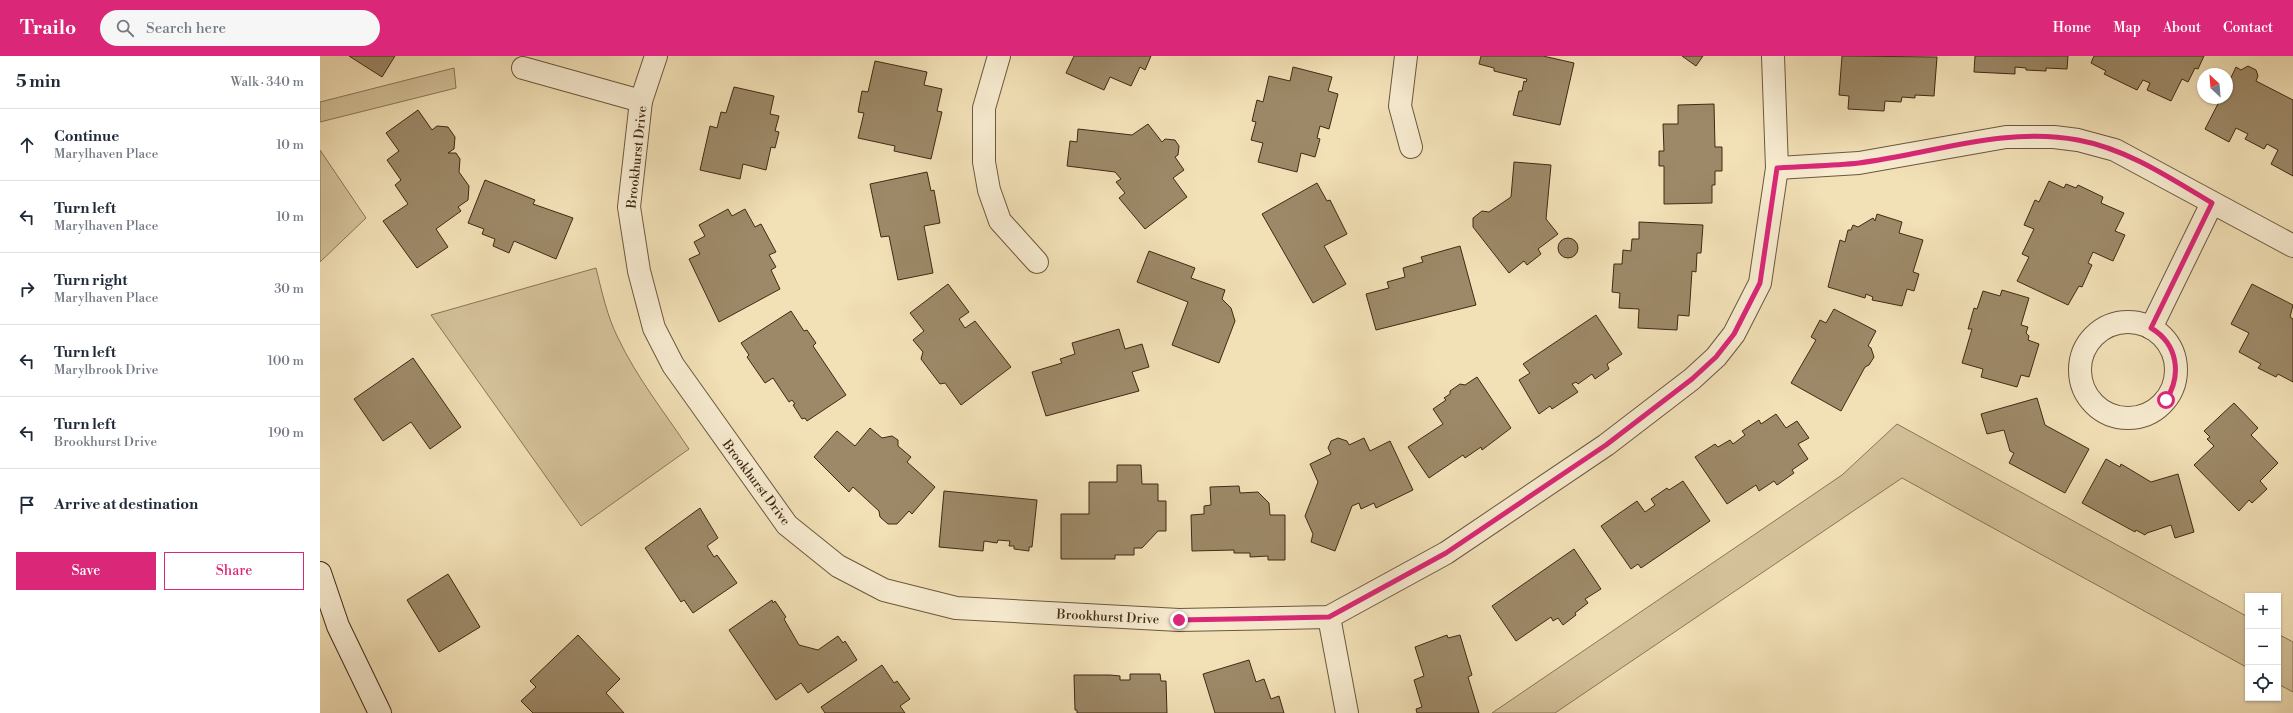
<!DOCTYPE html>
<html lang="en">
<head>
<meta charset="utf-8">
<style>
	:root { --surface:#fff; --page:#f6f6f7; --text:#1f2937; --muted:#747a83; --line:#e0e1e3; --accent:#db2777 }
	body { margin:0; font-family:"Libre Bodoni",serif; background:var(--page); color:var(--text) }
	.controls { position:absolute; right:12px; bottom:12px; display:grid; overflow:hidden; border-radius:0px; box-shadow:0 1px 3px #0004 }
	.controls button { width:36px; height:36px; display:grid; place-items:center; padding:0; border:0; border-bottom:1px solid var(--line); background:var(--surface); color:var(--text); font:20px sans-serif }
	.compass { position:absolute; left:1877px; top:12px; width:36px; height:36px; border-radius:50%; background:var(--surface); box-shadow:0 1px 3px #0004; rotate:334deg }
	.stop { position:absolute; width:12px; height:12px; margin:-9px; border:3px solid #db2777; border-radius:50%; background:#fff }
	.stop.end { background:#db2777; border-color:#fff; box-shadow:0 1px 4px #0008 }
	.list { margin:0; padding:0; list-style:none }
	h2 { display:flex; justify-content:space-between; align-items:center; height:52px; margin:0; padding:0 16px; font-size:17px }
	h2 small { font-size:13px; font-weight:400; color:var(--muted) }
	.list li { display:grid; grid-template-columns:26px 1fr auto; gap:12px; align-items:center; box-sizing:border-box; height:72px; padding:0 16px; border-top:1px solid var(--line) }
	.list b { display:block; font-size:15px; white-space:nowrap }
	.list p { margin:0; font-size:13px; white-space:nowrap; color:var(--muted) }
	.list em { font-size:13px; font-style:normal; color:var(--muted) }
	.actions { display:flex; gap:8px; padding:12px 16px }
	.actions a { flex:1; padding:9px 0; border:1px solid var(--accent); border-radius:0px; text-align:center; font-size:14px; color:var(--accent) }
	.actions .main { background:var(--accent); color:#fff }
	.icon { flex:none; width:22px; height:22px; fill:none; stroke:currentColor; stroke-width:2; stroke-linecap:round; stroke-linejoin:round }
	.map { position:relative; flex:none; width:1973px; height:657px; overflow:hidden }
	header { display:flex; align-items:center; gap:24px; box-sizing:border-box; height:56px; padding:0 20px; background:var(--accent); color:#fff }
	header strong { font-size:19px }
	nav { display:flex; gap:22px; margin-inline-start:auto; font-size:14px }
	.search { width:280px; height:36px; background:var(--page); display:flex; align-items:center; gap:10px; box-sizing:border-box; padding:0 14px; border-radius:22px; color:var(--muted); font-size:15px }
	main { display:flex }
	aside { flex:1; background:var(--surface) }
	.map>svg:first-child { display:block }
	.green { fill:#d4c19a; stroke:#8a7656 }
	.building { fill:#9d8968; stroke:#402a13 }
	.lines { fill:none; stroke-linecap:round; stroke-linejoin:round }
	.street-casing { stroke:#6c583c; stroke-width:24 }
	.secondary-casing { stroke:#402a13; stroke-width:24 }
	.street { stroke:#f7ebd0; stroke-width:22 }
	.secondary { stroke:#f7ebd0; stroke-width:22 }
	.route { stroke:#db2777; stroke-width:5 }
	.labels { text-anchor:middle; stroke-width:4; stroke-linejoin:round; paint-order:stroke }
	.street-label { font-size:13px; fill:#402a13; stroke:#f7ebd0 }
</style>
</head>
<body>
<header>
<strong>Trailo</strong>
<div class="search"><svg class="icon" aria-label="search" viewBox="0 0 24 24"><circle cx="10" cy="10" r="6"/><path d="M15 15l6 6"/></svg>Search here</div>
<nav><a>Home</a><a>Map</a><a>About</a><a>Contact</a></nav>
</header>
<main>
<aside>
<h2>5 min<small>Walk · 340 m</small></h2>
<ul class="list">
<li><svg class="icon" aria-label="ahead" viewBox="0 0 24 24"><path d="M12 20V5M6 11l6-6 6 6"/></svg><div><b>Continue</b><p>Marylhaven Place</p></div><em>10 m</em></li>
<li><svg class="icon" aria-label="left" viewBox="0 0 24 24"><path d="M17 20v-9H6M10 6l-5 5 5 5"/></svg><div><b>Turn left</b><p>Marylhaven Place</p></div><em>10 m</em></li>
<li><svg class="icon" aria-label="right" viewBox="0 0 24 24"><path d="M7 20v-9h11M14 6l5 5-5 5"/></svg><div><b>Turn right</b><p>Marylhaven Place</p></div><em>30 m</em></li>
<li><svg class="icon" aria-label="left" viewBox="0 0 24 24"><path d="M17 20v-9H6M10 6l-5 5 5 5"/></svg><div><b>Turn left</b><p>Marylbrook Drive</p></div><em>100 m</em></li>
<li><svg class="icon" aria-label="left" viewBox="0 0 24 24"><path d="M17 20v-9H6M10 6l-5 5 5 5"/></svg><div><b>Turn left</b><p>Brookhurst Drive</p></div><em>190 m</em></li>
<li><svg class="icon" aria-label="arrive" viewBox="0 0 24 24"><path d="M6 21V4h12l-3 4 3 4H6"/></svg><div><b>Arrive at destination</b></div></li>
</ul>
<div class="actions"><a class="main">Save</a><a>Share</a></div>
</aside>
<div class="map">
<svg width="1973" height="657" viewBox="0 0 1973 657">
	<rect width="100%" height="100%" fill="#f2e0b6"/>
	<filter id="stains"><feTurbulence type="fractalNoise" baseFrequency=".005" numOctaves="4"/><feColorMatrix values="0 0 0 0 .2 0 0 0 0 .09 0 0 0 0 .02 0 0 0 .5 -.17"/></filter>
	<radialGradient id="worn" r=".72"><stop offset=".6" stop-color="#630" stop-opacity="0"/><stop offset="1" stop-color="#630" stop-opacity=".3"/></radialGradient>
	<!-- green -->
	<g class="green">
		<path d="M134,12L136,32L0,66V46Z"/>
		<path d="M0,94L46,162L0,206Z"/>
		<path d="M276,212C282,236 287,260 298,282C317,322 345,357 369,393L261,470L111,259Z"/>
		<path d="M1577,368L1928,561V612L1582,422L1235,657H1172L1522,419Z"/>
		<path d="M1958,578L1973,586V636L1958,628Z"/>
	</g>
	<!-- building -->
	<g class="building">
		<path d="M29,0H75L62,21Z"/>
		<path d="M754,0H831L825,14L820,11L811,30L790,21L784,34L746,17Z"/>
		<path d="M1161,0H1223L1254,7L1240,69L1193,59L1199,35H1202L1204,25L1206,26L1207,23L1174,15V12L1159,8Z"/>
		<path d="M1362,0H1383L1376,10Z"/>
		<path d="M1522,0L1617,1L1614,40L1595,39V42L1582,41L1581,46L1565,45L1564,55L1528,53L1529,40L1519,39Z"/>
		<path d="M1655,0H1748L1747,13L1726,12V15L1706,14V12L1695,11V18L1654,16Z"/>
		<path d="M1774,0H1884L1878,13L1875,12L1868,26L1862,23L1851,45L1827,34L1830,27L1823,24L1817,34L1784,18L1786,15L1771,7Z"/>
		<path d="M555,5L607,16L604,29L622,33L617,55L622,56L611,103L574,95L575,90L538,82L544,57L538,56L542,35L548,36Z"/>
		<path d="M1928,10L1936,14L1938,20L1936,25L1973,44V120L1951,108L1958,94L1947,88L1944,93L1925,83L1928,78L1916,72L1909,86L1885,73L1901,42H1907V30L1916,11L1921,14Z"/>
		<path d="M973,11L1012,21L1008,35L1018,38L1009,73L1000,70L997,82L1000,83L995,101L981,97L977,116L938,106L943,87L931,84L936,66L932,65L937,44L943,46L949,20L970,25Z"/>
		<path d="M414,31L454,40L450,58L459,60L455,75L459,76L455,92L451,91L446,114L423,108L420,123L380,114L390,70L397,72L401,56L406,57Z"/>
		<path d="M1394,48L1395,91H1402V115H1395V129H1392V147L1344,148V110H1339V95H1344L1343,68H1358V49Z"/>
		<path d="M98,54L112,74L117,70L128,71L135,81L134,93L128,97H136L140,103L139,116L149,130L148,144L138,151L141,155L116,173L128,191L97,212L63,165L88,148L75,129L81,124L67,104L79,95L66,77Z"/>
		<path d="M828,68L842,86L845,83L855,84L859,90L858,99L855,101L864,114L853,122L867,141L825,173L799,142L805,137L796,126L801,123L795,116L747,110L750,85L757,86L758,73L812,79Z"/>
		<path d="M1194,106L1231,109L1226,163L1238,178L1218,193L1221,198L1207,209L1204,205L1189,217L1153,171V162L1162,155L1169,156L1191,141Z"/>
		<path d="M607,116L611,135L614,134L620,167L604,170L613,217L578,224L569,180L561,181L550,128Z"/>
		<path d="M165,124L215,144L213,148L253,162L236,203L194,185L189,197L173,190L175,183L162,178L164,173L148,167Z"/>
		<path d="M1729,125L1744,132L1746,128L1756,132L1758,129L1783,141L1781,147L1804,157L1795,175L1805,179L1793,205L1773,196L1768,207L1772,209L1762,231L1759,230L1748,249L1697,225L1709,201L1702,198L1714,173L1704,169L1715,144L1719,146Z"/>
		<path d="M997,127L1007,145L1010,144L1027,178L1004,190L1026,228L993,247L942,158Z"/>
		<path d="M408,153L412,160L425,153L435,171L441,168L456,196L449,199L456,211L451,214L460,233L399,266L369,203L380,198L374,186L385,180L379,169Z"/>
		<path d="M1557,158L1582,166L1579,177L1603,184L1593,216L1599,218L1594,235L1587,233L1582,250L1552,244L1553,241L1546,238L1545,242L1508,231L1520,184L1525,186L1528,174H1531L1533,169L1538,171L1553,162L1555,165Z"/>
		<path d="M1319,166L1383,169L1381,197H1377L1376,216L1372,215L1369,260L1358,259L1357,274L1318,272L1319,253L1299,252L1300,237L1292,236L1294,208H1302L1303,194L1311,195L1312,183H1319Z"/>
		<circle cx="1248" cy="192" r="10"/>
		<path d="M1140,190L1156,249L1056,274L1046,238L1069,232L1067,226L1085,221L1083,212L1103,206L1101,201Z"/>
		<path d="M829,195L875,212L871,222L905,234L902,243L911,252L915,265L899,307L852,289L868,246L817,226Z"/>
		<path d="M628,228L649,256L639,263L645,272L655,265L691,311L641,349L625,327L620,328L601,303L603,296L593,284L604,275L590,257Z"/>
		<path d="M1932,228L1973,249L1970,261L1973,263V326L1958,318L1956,321L1938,312L1941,308L1919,296L1929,277L1911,268Z"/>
		<path d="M1682,234L1709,242L1701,269L1708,271L1706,277L1709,280L1708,284L1719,288L1709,321L1701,319L1697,331L1661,321L1663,313L1642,307L1652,273H1648L1654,252L1657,253L1663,235L1680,240Z"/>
		<path d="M1514,253L1556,275L1548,290L1551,292L1554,301L1549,309L1545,311L1521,355L1471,327L1496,284L1491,281L1500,264L1506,267Z"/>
		<path d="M471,255L484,275L487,274L496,287L493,290L526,339L487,365L485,362L482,363L473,349L475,348L472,344L469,346L453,322L445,327L427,301L429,299L421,287Z"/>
		<path d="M1276,259L1302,298L1287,308L1289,313L1275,323L1272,318L1258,328L1256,326L1252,328L1258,336L1232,353L1230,350L1219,358L1199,324L1210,317L1203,308Z"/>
		<path d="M799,273L805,293L822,288L829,311L812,316L819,335L726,360L712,316L742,307L740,303L755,298L752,287Z"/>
		<path d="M93,302L141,371L110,393L91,366L63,385L34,343Z"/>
		<path d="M1157,321L1191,372L1162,394L1161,391L1145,402L1143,399L1109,422L1088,391L1123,368L1113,353L1126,344L1124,342L1130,338V335L1140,328L1145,329Z"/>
		<path d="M1717,342L1725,369L1769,393L1745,437L1689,407L1694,397L1690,395L1684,374L1667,378L1661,358Z"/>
		<path d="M1914,347L1938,372L1931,379L1958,407L1940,425L1947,433L1932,447L1929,444L1919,455L1874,409L1894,390L1887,383L1890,381L1884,375Z"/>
		<path d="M1456,358L1466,372L1477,365L1489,382L1478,388L1488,403L1472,414L1474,417L1457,429L1454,425L1439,435L1436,429L1407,448L1375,401L1395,388L1398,391L1410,384L1413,388L1425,379L1422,375L1439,364L1441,368Z"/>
		<path d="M550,372L562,382L572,380L578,384V390L591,401L587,406L615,431L592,458L589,455L577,468H568L560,461L559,455L533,431L529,436L494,401L517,375L535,390Z"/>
		<path d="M1018,382L1027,385L1029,389L1044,382L1050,395L1070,385L1093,434L1056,452L1054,447L1041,453L1039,447L1032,450L1015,495L991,486L993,478L985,460L998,426L990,408L1011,398L1008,392L1011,385Z"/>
		<path d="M1786,403L1800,411L1801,408L1831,426L1858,418L1874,476L1855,482L1851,469L1827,477L1825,479L1816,474L1815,476L1762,447Z"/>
		<path d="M797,409H821L822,428H838V445H846V475H838L822,492H814V499H795V503H741V458H769V426H797Z"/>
		<path d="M1363,425L1390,465L1321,512L1318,508L1311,513L1281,470L1317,445L1325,456L1335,449L1331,443L1347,432L1349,434Z"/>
		<path d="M919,430L920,437L938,436L949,447L950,459H965V504H948V500L930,501V497H914V494L872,495L871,459L884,458V450L891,449L890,431Z"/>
		<path d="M624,435L717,444L712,491H709V495L694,493V490H689L690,485L678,484L677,487L664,485L663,495L619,491Z"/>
		<path d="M380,452L398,482L387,490L394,501L397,499L417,527L373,557L364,544L361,546L325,492Z"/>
		<path d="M1254,493L1281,533L1265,543L1268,547L1255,557L1256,559L1243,569L1238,562L1233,565L1231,561L1196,585L1172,550Z"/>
		<path d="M128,518L160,571L119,596L87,544Z"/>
		<path d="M452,544L453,547L455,545L466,561L464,563L479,589L498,594L518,580L523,587L525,585L537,604L488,637L481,627L456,644L409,574Z"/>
		<path d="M258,579L300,623L286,637L304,657H213L201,645L216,631L210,625Z"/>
		<path d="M1127,579L1128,582L1140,579L1152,619L1148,621L1159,657H1097L1096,653L1102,651L1094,624L1104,620L1095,591Z"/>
		<path d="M929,604L936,626L944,623L951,643L959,640L964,657H895L883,618Z"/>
		<path d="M562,609L574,627L577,625L590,643L580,650L585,657H505L501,651Z"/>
		<path d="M810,618H840L841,625H846L847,657H757V654H755L754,619H790L800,620V624H810Z"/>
	</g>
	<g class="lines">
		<defs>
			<g id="street">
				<path d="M336,0L321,45L309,151L319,215L334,272L353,309L467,469L518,510L564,534L636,552L859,564L1009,561L1126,497L1286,389L1372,323L1396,301L1414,278L1440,227L1457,112L1453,0"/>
				<path d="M679,0L664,52V106L669,134L680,165L717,206"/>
				<path d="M1086,0L1080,50L1091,91"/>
				<path d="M203,12L321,45"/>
				<path d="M1457,112L1539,107L1686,81H1734L1758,84L1795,94L1973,190"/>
				<circle cx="1808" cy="314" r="48"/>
				<path d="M1831,272L1892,147"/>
				<path d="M1009,561L1027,657"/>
			</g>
			<path id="secondary" d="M0,517L18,570L60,657"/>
		</defs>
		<!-- street casing -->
		<use href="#street" class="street-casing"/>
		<!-- secondary casing -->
		<use href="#secondary" class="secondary-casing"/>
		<!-- street -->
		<use href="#street" class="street"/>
		<!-- secondary -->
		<use href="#secondary" class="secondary"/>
	</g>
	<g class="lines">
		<!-- route -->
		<path class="route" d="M859,564L1009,561L1126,497L1286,389L1372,323L1396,301L1414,278L1440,227L1457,112C1484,110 1512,110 1539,107C1611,98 1685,70 1758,84C1807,93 1850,122 1892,147L1831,272C1858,288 1862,319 1846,344"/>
	</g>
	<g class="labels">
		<!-- street labels -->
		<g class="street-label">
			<text transform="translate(316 101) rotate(-84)" y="5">Brookhurst Drive</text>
			<text transform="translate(437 426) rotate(53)" y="5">Brookhurst Drive</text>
			<text transform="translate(788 560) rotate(3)" y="5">Brookhurst Drive</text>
		</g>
	</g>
	<rect width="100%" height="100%" filter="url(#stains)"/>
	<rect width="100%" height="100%" fill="url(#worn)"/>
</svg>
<div class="controls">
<button>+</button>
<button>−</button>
<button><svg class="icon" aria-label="locate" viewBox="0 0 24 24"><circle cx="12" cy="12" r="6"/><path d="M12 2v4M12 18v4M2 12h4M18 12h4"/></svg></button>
</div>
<svg class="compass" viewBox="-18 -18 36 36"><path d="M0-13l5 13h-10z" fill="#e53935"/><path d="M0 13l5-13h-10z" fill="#747a83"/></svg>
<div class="stop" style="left:1846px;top:344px"></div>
<div class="stop end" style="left:859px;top:564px"></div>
</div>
</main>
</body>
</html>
